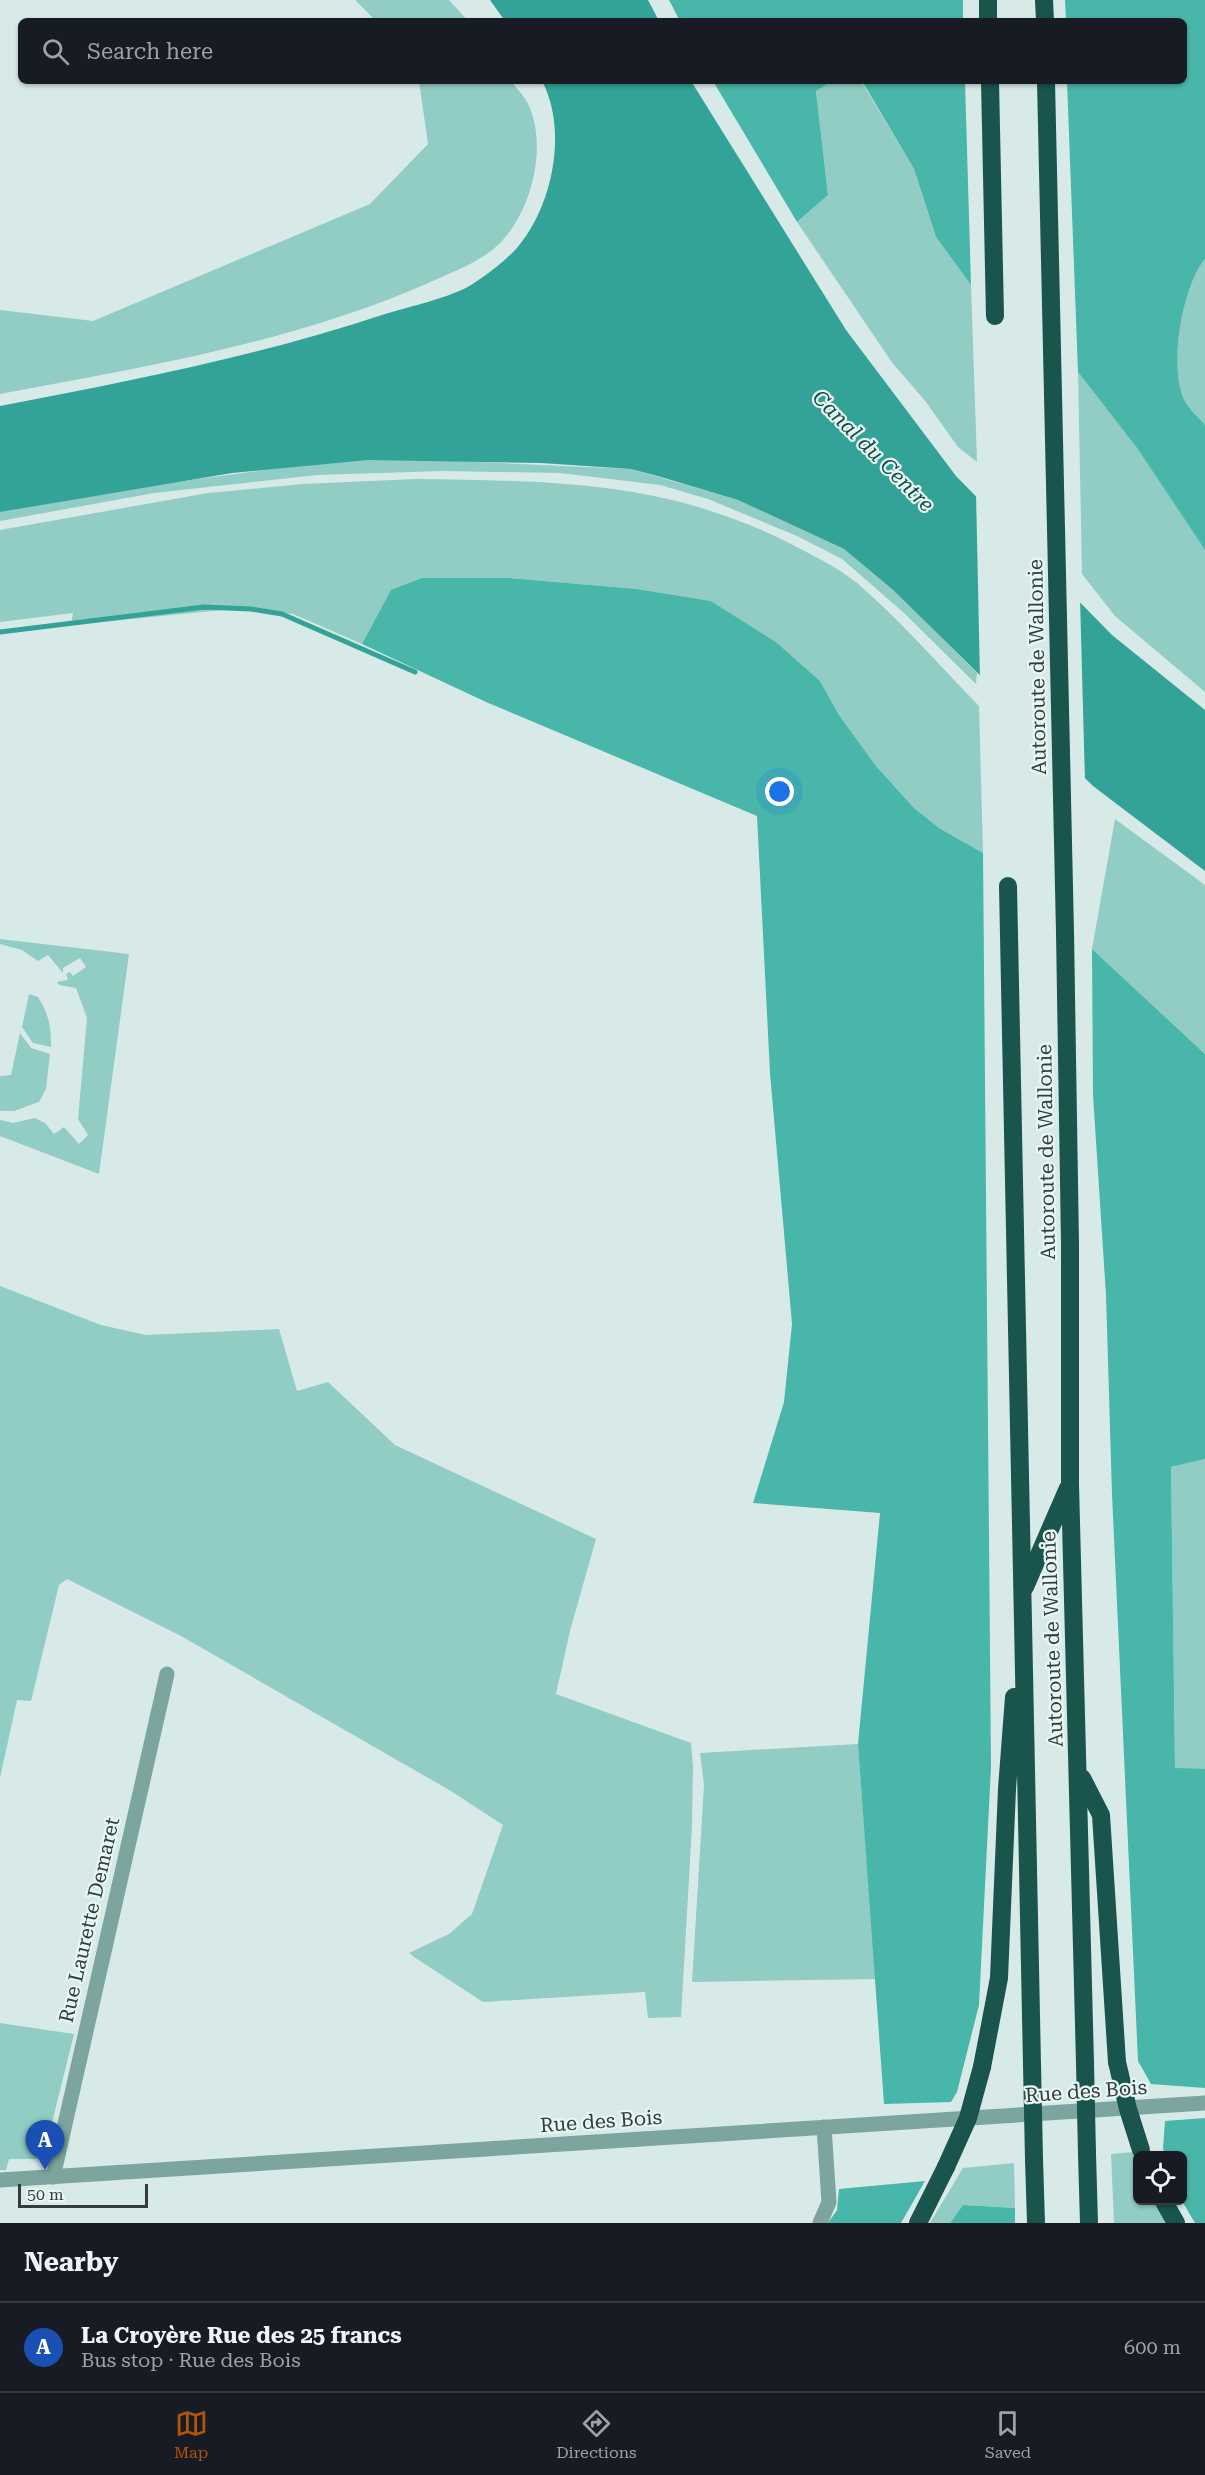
<!DOCTYPE html>
<html lang="en">
<head>
<meta charset="utf-8">
<style>
	:root { --surface:#171b24; --page:#20242c; --text:#f1f3f6; --muted:#9ea1a6; --line:#363941; --accent:#b45309 }
	body { margin:0; font-family:"Roboto Serif",serif; background:var(--page); color:var(--text) }
	.controls { position:absolute; right:18px; bottom:18px; display:grid; overflow:hidden; border-radius:9px; box-shadow:0 2px 4px #0004 }
	.controls button { width:54px; height:54px; display:grid; place-items:center; padding:0; border:0; border-bottom:2px solid var(--line); background:var(--surface); color:var(--text); font:30px sans-serif }
	.scale { position:absolute; left:18px; bottom:15px; width:130px; box-sizing:border-box; padding-left:6px; border:3px solid #343b3a; border-top:0; font-size:16px; line-height:21px; white-space:nowrap; color:#343b3a; -webkit-text-stroke:4px #e5f8f4; paint-order:stroke }
	.you { position:absolute; left:780px; top:792px; width:21px; height:21px; margin:-15px; border:4px solid #fff; border-radius:50%; background:#1a73e8; box-shadow:0 0 0 9px #1a73e833 }
	.badge { display:grid; place-items:center; width:39px; height:39px; border-radius:50%; background:var(--accent); color:#fff; font-size:20px; font-weight:700 }
	.pin { position:absolute; translate:-50% -50px; filter:drop-shadow(0 2px 3px #0008) }
	.pin::after { content:''; position:absolute; top:32px; width:21px; height:18px; background:inherit; clip-path:polygon(0 0,100% 0,50% 100%) }
	.list { margin:0; padding:0; list-style:none }
	h2 { display:flex; justify-content:space-between; align-items:center; height:78px; margin:0; padding:0 24px; font-size:26px }
	h2 small { font-size:20px; font-weight:400; color:var(--muted) }
	.list li { display:grid; grid-template-columns:39px 1fr auto; gap:18px; align-items:center; box-sizing:border-box; height:90px; padding:0 24px; border-top:2px solid var(--line) }
	.list b { display:block; font-size:22px; white-space:nowrap }
	.list p { margin:0; font-size:20px; white-space:nowrap; color:var(--muted) }
	.list em { font-size:20px; font-style:normal; color:var(--muted) }
	.icon { flex:none; width:33px; height:33px; fill:none; stroke:currentColor; stroke-width:2; stroke-linecap:round; stroke-linejoin:round }
	.map { position:relative; flex:none; width:1205px; height:2223px; overflow:hidden }
	.search { position:absolute; background:var(--surface); box-shadow:0 2px 4px #0004; left:18px; right:18px; top:18px; height:66px; display:flex; align-items:center; gap:15px; box-sizing:border-box; padding:0 21px; border-radius:9px; color:var(--muted); font-size:22px }
	.sheet { height:168px; background:var(--surface) }
	nav { display:flex; justify-content:space-around; align-items:center; box-sizing:border-box; height:84px; border-top:2px solid var(--line); background:var(--surface); font-size:16px; color:var(--muted) }
	nav a { display:grid; justify-items:center; gap:3px }
	nav .on { color:var(--accent) }
	.map>svg:first-child { display:block }
	.green { fill:#91cdc4 }
	.forest { fill:#48b6a8 }
	.water { fill:#32a396 }
	.pier { fill:#d8eae7 }
	.lines { fill:none; stroke-linecap:round; stroke-linejoin:round }
	.stream { stroke:#32a396; stroke-width:5 }
	.minor { stroke:#7ca59f; stroke-width:15 }
	.highway { stroke:#19544d; stroke-width:18 }
	.highway-bridge { stroke:#19544d; stroke-width:18 }
	.labels { text-anchor:middle; stroke-width:4.5; stroke-linejoin:round; paint-order:stroke }
	.street-label { font-size:20px; fill:#343b3a; stroke:#e5f8f4 }
	.water-label { font-size:21px; font-style:italic; fill:#194943; stroke:#e5f8f4 }
</style>
</head>
<body>
<div class="map">
<svg width="1205" height="2223" viewBox="0 0 1205 2223">
	<rect width="100%" height="100%" fill="#d8eae7"/>
	<!-- green -->
	<g class="green">
		<path d="M355,0H449L468,21H376Z"/>
		<path d="M419,81H511C518,90 528,100 531,111C546,151 531,211 501,242C482,262 450,273 426,284C291,343 144,367 0,394V310L93,321L370,204L428,144Z"/>
		<path d="M832,81H861L914,169L936,237L971,285L977,462L958,447L926,402L891,361L797,222L828,195L816,90Z"/>
		<path d="M1205,259V425C1199,418 1191,411 1186,403C1167,372 1182,286 1205,259Z"/>
		<path d="M1078,372L1137,448L1205,550V692L1115,616L1082,574Z"/>
		<path d="M368,460H434L631,469L738,500L844,549L893,590L977,673L976,684L904,613L842,559L797,536L708,499L660,485L560,473L442,471L317,475L154,493L0,521V512C122,490 244,469 368,460Z"/>
		<path d="M415,479C550,481 666,480 791,544C814,556 837,567 857,583C900,620 939,665 979,706L983,853L939,828L914,808L876,766L839,715L820,681L776,642L711,601L637,589L509,578L391,591L362,644L293,614L243,608L71,625L73,613L0,622V530L208,493L303,484Z"/>
		<path d="M1115,819L1205,885V1054L1092,949Z"/>
		<path d="M0,939L129,954L99,1174L0,1136V1120L13,1123L35,1118L45,1123L54,1134L64,1127L79,1144L88,1135L78,1119L87,1018L76,988L59,985L57,982L68,980L66,974L70,972L73,976L86,967L80,958L63,968V973L48,955L38,961L22,950L0,944Z"/>
		<path d="M29,994L38,997C49,1014 51,1027 51,1047L33,1043L22,1027Z"/>
		<path d="M20,1033L31,1048L50,1054L46,1089L39,1102L14,1111H0V1076L11,1075Z"/>
		<path d="M0,1286L101,1325L146,1335L279,1329L297,1391L328,1382L395,1445L596,1539L570,1631L556,1694L691,1743L693,1766L692,1826L681,2017L648,2018L645,1992L483,2002L414,1957L409,1953L449,1934L472,1914L503,1825L451,1791L181,1636L67,1579L59,1585L31,1701L17,1700L0,1778Z"/>
		<path d="M1205,1459V1769H1175L1171,1467Z"/>
		<path d="M858,1744L876,1979L692,1982L704,1785L700,1753Z"/>
		<path d="M0,2023L74,2034L43,2159H9L6,2170H0Z"/>
		<path d="M1134,2152L1137,2162L1138,2200L1154,2201L1166,2223H1114L1111,2154Z"/>
		<path d="M1014,2163L1015,2208L963,2205L950,2223H930L963,2168Z"/>
	</g>
	<!-- forest -->
	<g class="forest">
		<path d="M669,0H963V21H680Z"/>
		<path d="M1065,0H1205V259C1182,286 1167,372 1186,403C1191,411 1199,418 1205,425V550L1137,448L1078,372L1067,81H1184V21H1066Z"/>
		<path d="M713,81H832L816,91L828,195L797,222Z"/>
		<path d="M862,81H965L971,285L936,237L914,169Z"/>
		<path d="M422,578H509L637,589L711,601L776,642L820,681L839,715L876,766L914,808L939,828L983,853L991,1767L979,2005L957,2092L951,2102L884,2104L858,1744L880,1513L753,1503L784,1402L792,1324L770,1073L757,816L486,702L362,644L391,590Z"/>
		<path d="M1092,949L1205,1054V1459L1171,1467L1175,1768L1205,1769V2088L1151,2084L1138,2061L1112,1494L1106,1295L1093,1095Z"/>
		<path d="M1205,2118V2223H1195L1182,2201V2156L1165,2155L1163,2148L1165,2121Z"/>
		<path d="M925,2181L901,2223H828L837,2210L839,2189Z"/>
		<path d="M963,2205L1015,2208V2223H950Z"/>
	</g>
	<!-- water -->
	<g class="water">
		<path d="M490,0H648L659,21H505Z"/>
		<path d="M542,81H691L846,330L956,476L1112,635L1205,710V871L1093,786L893,590L844,549L738,500L661,477L631,469L541,463L368,460L232,473L0,512V406C130,381 259,356 385,314C408,307 452,297 471,285C487,275 504,262 517,248C553,206 568,130 542,81Z"/>
	</g>
	<!-- pier -->
	<path class="pier" d="M976,492L1080,598L1085,782L980,679Z"/>
	<g class="lines">
		<!-- stream -->
		<path class="stream" d="M0,632L204,607L251,609L282,614L415,672"/>
		<!-- minor -->
		<g class="minor">
			<path d="M53,2177L167,1674"/>
			<path d="M0,2180L1205,2103"/>
			<path d="M820,2223L829,2202L824,2127"/>
		</g>
		<!-- highway -->
		<g class="highway">
			<path d="M988,0V21"/>
			<path d="M1044,0L1045,21"/>
			<path d="M990,81L995,316"/>
			<path d="M1046,81L1065,932L1070,1244V1484L1085,2063"/>
			<path d="M1008,886L1032,2065"/>
			<path d="M1025,1587L1068,1488"/>
			<path d="M1082,1778L1101,1815L1117,2062"/>
			<path d="M982,2067L999,1978L1007,1789L1014,1697"/>
			<path d="M1087,2154L1089,2223"/>
			<path d="M1034,2159L1036,2223"/>
			<path d="M1163,2200L1176,2223"/>
			<path d="M918,2223L946,2167"/>
		</g>
		<!-- highway-bridge -->
		<g class="highway-bridge">
			<path d="M1117,2062L1128,2109L1141,2150"/>
			<path d="M1085,2063L1087,2154"/>
			<path d="M1032,2065L1034,2159"/>
			<path d="M946,2167L968,2118L982,2067"/>
		</g>
	</g>
	<g class="labels">
		<!-- street labels -->
		<g class="street-label">
			<text transform="translate(1037 667) rotate(-91)" y="7">Autoroute de Wallonie</text>
			<text transform="translate(1046 1152) rotate(-91)" y="7">Autoroute de Wallonie</text>
			<text transform="translate(1052 1639) rotate(-92)" y="7">Autoroute de Wallonie</text>
			<text transform="translate(89 1920) rotate(-77)" y="7">Rue Laurette Demaret</text>
			<text transform="translate(1086 2091) rotate(-4)" y="7">Rue des Bois</text>
			<text transform="translate(601 2121) rotate(-4)" y="7">Rue des Bois</text>
		</g>
		<!-- water labels -->
		<g class="water-label">
			<text transform="translate(873 451) rotate(45)" y="7">Canal du Centre</text>
		</g>
	</g>
</svg>
<div class="controls">
<button><svg class="icon" aria-label="locate" viewBox="0 0 24 24"><circle cx="12" cy="12" r="6"/><path d="M12 2v4M12 18v4M2 12h4M18 12h4"/></svg></button>
</div>
<div class="scale">50 m</div>
<div class="you"></div>
<div class="pin badge" style="left:45px;top:2170px;background:#1a4fb4">A</div>
<div class="search"><svg class="icon" aria-label="search" viewBox="0 0 24 24"><circle cx="10" cy="10" r="6"/><path d="M15 15l6 6"/></svg>Search here</div>
</div>
<section class="sheet">
<h2>Nearby<small></small></h2>
<ul class="list">
<li><span class="badge" style="background:#1a4fb4">A</span><div><b>La Croyère Rue des 25 francs</b><p>Bus stop · Rue des Bois</p></div><em>600 m</em></li>
</ul>
</section>
<nav>
<a class="on"><svg class="icon" aria-label="map" viewBox="0 0 24 24"><path d="M3 6l6-2 6 2 6-2v14l-6 2-6-2-6 2zM9 4v14M15 6v14"/></svg>Map</a>
<a><svg class="icon" aria-label="directions" viewBox="0 0 24 24"><path d="M12 3l9 9-9 9-9-9zM9 14v-3h6M13 9l2 2-2 2"/></svg>Directions</a>
<a><svg class="icon" aria-label="saved" viewBox="0 0 24 24"><path d="M7 4h10v16l-5-4-5 4z"/></svg>Saved</a>
</nav>
</body>
</html>
